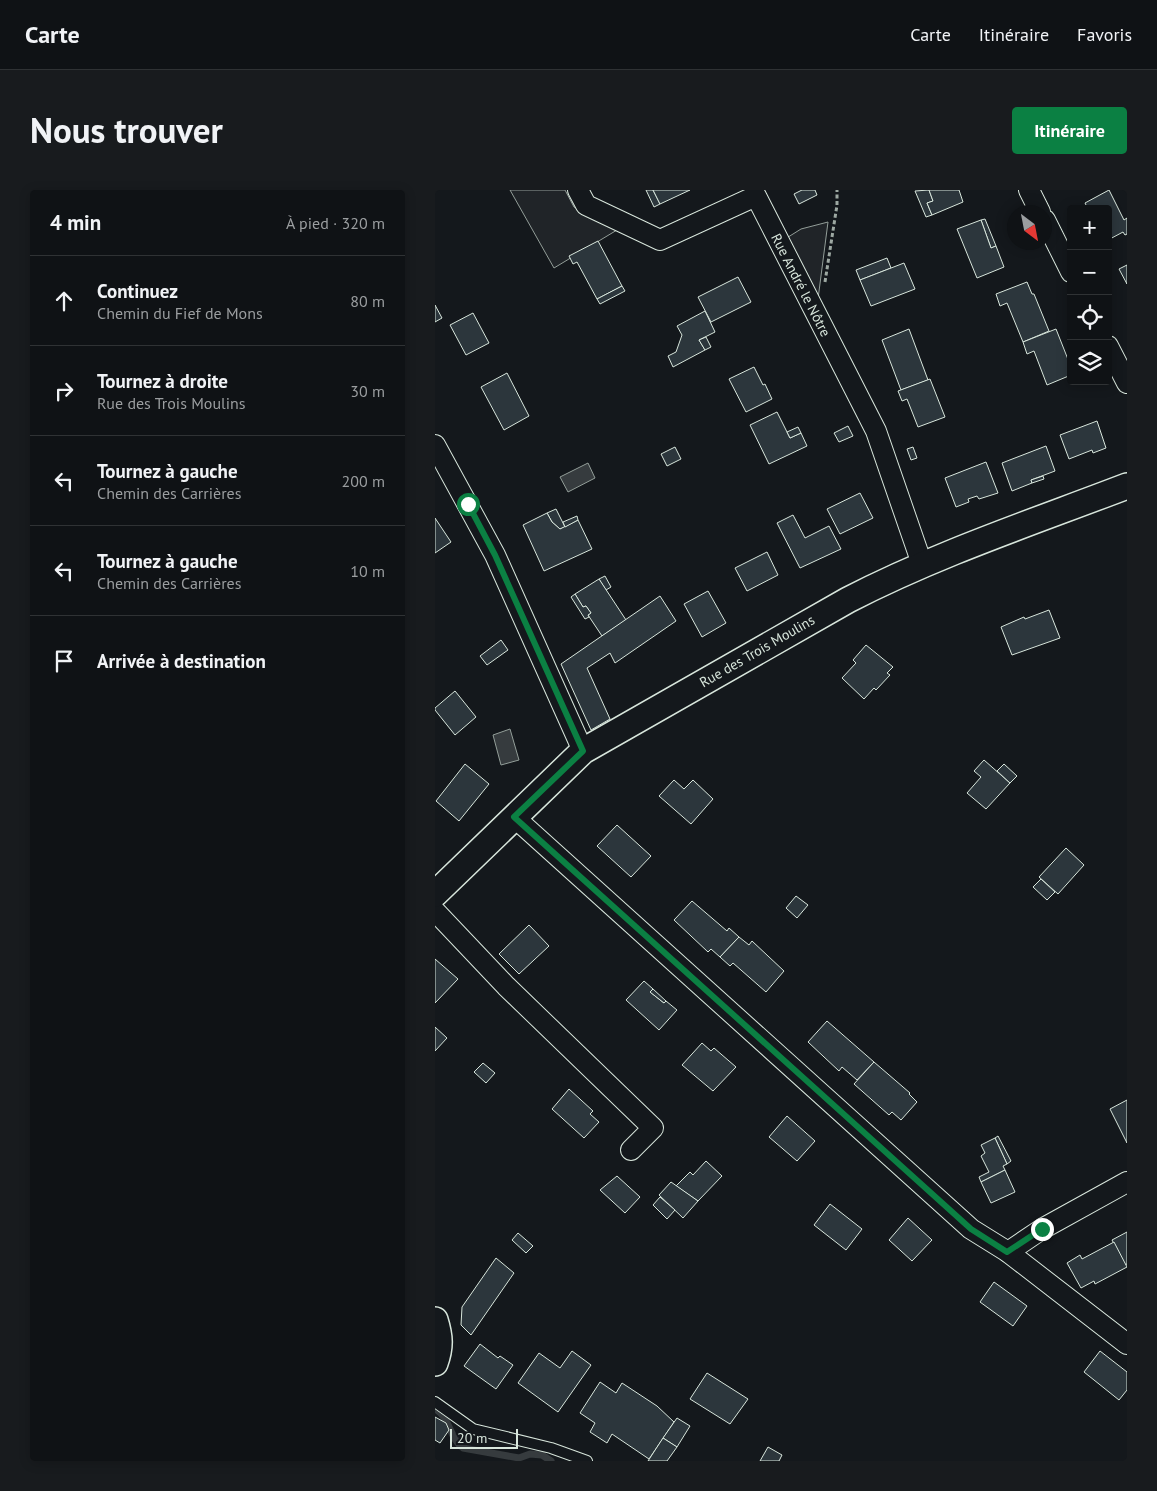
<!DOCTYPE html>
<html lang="fr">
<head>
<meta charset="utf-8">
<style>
	:root { --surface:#0f1215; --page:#181b1e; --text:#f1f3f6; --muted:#9b9ea0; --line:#2f3234; --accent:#0b8043 }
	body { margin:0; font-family:"PT Sans",sans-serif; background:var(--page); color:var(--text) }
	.controls { position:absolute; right:15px; top:15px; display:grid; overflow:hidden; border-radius:5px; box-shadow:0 2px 12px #0003 }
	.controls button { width:45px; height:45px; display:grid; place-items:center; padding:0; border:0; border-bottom:1px solid var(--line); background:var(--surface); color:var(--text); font:25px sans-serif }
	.compass { position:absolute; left:572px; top:15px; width:45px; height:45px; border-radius:50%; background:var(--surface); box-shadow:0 2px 12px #0003; rotate:148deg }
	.scale { position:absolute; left:15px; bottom:12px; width:68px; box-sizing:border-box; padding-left:5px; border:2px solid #d8e6dc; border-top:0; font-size:14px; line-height:18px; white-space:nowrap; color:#d8e6dc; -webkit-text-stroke:4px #14181c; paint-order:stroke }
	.stop { position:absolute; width:15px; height:15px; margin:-11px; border:4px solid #0b8043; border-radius:50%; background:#fff }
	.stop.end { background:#0b8043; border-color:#fff; box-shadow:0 1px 5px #0008 }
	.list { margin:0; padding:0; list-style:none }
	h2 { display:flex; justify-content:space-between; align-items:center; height:65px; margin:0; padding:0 20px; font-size:21px }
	h2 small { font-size:16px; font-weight:400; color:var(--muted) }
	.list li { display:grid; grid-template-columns:32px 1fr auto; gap:15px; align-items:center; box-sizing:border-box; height:90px; padding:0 20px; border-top:1px solid var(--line) }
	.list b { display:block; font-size:19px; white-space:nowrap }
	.list p { margin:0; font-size:16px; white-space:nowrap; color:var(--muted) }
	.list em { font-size:16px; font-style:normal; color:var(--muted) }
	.icon { flex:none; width:28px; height:28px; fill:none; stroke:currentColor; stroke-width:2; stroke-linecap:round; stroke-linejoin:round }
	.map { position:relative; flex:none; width:692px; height:1271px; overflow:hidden; border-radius:5px }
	header { display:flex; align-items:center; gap:30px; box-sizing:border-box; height:70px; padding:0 25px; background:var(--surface); border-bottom:1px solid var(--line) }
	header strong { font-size:24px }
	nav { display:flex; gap:28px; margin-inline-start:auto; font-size:18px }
	.intro { display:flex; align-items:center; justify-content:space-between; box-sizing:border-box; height:120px; padding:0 30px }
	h1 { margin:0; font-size:35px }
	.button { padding:12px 22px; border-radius:5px; background:var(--accent); color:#fff; font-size:18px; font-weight:700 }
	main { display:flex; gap:30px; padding:0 30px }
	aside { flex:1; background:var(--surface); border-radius:5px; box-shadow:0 2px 12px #0003 }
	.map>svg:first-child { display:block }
	.green { fill:#202428; stroke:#939e99 }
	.water { fill:#363b3e; stroke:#939e99 }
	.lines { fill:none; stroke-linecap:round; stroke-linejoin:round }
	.stream { stroke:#363b3e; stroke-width:7 }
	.building { fill:#2c363c; stroke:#d8e6dc }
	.service-casing { stroke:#d8e6dc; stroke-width:12 }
	.minor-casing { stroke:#d8e6dc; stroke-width:22 }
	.tertiary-casing { stroke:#d8e6dc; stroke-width:28 }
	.path { stroke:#9da8a2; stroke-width:3; stroke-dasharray:4 2.5; stroke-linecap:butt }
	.service { stroke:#14181c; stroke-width:10 }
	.minor { stroke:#14181c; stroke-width:20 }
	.tertiary { stroke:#14181c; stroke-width:25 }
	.route { stroke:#0b8043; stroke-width:6 }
	.labels { text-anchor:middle; stroke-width:4; stroke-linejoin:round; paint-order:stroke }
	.street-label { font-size:14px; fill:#d8e6dc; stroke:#14181c }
</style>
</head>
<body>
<header>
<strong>Carte</strong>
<nav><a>Carte</a><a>Itinéraire</a><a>Favoris</a></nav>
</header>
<div class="intro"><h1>Nous trouver</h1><a class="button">Itinéraire</a></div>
<main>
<aside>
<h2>4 min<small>À pied · 320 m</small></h2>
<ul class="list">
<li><svg class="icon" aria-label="ahead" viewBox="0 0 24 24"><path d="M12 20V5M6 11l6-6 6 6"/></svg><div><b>Continuez</b><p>Chemin du Fief de Mons</p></div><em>80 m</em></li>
<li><svg class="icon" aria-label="right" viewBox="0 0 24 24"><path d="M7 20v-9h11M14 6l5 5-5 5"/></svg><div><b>Tournez à droite</b><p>Rue des Trois Moulins</p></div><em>30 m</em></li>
<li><svg class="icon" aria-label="left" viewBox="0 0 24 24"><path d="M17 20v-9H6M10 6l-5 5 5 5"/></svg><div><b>Tournez à gauche</b><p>Chemin des Carrières</p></div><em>200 m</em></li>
<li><svg class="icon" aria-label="left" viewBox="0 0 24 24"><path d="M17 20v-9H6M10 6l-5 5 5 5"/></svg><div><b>Tournez à gauche</b><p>Chemin des Carrières</p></div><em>10 m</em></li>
<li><svg class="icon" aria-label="arrive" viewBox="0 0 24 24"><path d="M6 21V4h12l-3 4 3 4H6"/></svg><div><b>Arrivée à destination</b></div></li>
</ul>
</aside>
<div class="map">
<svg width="692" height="1271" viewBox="0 0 692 1271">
	<rect width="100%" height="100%" fill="#14181c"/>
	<!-- green -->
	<g class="green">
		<path d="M75,0H130L139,17L182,40L119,78Z"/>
		<path d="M393,32L383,109L350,49L366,39Z"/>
	</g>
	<!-- water -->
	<g class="water">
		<path d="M153,273L160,288L133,302L125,287Z"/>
		<path d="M75,539L84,570L66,575L58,545Z"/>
	</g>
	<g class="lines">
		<!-- stream -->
		<path class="stream" d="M0,1219C15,1227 14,1248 28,1258L84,1268L95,1264L107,1265L116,1271"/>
	</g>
	<!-- building -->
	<g class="building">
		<path d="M211,0H218L225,14L219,17Z"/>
		<path d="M218,0H255L225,14Z"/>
		<path d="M367,0H380L382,5L364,14L359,4Z"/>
		<path d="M494,0L498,11L492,13L497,25L491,27L480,1Z"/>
		<path d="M494,0H524L528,12L497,25L492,13L498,11Z"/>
		<path d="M674,0L689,30L692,28V44L690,45L688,42L673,50V19H653L650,13Z"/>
		<path d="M550,29L561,56L556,58L546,30Z"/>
		<path d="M546,30L556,58L561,56L569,77L542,88L522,39Z"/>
		<path d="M163,51L187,96L162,109L142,72L138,74L134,66Z"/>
		<path d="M452,68L456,78L425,90L421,80Z"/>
		<path d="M469,73L480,99L436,116L425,90Z"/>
		<path d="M692,75V94L684,79Z"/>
		<path d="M303,87L316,112L276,132L263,107Z"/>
		<path d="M592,92L597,104H599L614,141L588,152L572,113L565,116L561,104Z"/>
		<path d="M187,96L190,101L165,114L162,109Z"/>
		<path d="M0,115L7,128L0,132Z"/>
		<path d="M270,121L280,142L264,150L270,160L238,177L233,166L241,162L247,145L242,136Z"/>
		<path d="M38,123L54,153L31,165L15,135Z"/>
		<path d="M474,139L493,190L466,200L447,150Z"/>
		<path d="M621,139L636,177V185L612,195L599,161L592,164L588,152Z"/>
		<path d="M271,147L276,157L270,160L264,150Z"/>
		<path d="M319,177L328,195L330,194L337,209L311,222L294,189Z"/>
		<path d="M72,183L94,226L69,240L46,197Z"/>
		<path d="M495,189L510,227L483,237L472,209L467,211L463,201Z"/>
		<path d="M342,222L355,248L366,243L372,256L334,274L315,235Z"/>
		<path d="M662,231L671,258L658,263L657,260L634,269L625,245Z"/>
		<path d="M413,236L418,246L404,252L399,243Z"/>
		<path d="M363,237L366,243L355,248L352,242Z"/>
		<path d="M611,256L620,281L596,290L597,293L577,301L567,273Z"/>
		<path d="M240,257L246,269L232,276L226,264Z"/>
		<path d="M478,257L482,268L476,270L472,259Z"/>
		<path d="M551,272L563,303L544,309L542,306L533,309L534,312L521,317L510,288Z"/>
		<path d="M608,286L609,289L597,293L596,290Z"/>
		<path d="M425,303L438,328L405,344L392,319Z"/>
		<path d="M121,319L130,337L125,339L117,332L112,323Z"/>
		<path d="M112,323L117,332L125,339L143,330L157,359L109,381L88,335Z"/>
		<path d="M358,325L370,348L394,336L406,359L365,378L342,333Z"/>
		<path d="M142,326L143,330L130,337L128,332Z"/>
		<path d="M0,328L16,352L0,363Z"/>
		<path d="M332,362L343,385L312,401L300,378Z"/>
		<path d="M170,386L176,397L171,400L164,389Z"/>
		<path d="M164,389L191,430L167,446L153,425L156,423L151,416L148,417L140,404Z"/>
		<path d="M273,401L291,433L267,447L249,414Z"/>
		<path d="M140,404L148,417L151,416L156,423L153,425L154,427L150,429L136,407Z"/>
		<path d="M225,406L241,431L180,473L175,463L152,478L175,529L156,540L126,474Z"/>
		<path d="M614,420L625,448L577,465L566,437L589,427L590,429Z"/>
		<path d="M66,450L73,460L52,475L45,466Z"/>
		<path d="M431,455L458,477L452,483L455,485L441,500L439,498L429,509L407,488L421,473L418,470Z"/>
		<path d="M20,501L41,527L20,545L0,520V518Z"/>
		<path d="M549,570L575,593L551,619L532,603L546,587L539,581Z"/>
		<path d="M30,574L54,594L24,631L1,611Z"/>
		<path d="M569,574L582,586L575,593L562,581Z"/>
		<path d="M239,590L249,599L258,590L278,609L256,634L224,606Z"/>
		<path d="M182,635L216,666L196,687L162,656Z"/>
		<path d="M631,658L649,675L623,704L604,687Z"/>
		<path d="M606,689L620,702L612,710L598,697Z"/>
		<path d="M361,706L373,715L362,728L351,718Z"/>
		<path d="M257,711L292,741L294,738L304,747L285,767L276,759L273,762L239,730Z"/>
		<path d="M94,735L114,756L84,784L64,764Z"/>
		<path d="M304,747L314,755L317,751L349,781L331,802L298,773L295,776L285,767Z"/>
		<path d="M0,769L23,789L0,813Z"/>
		<path d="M209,791L218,799L215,802L229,813L231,811L242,820L224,840L191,810Z"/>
		<path d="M218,799L231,811L229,813L215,802Z"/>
		<path d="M392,831L439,872L422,890L407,877L404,881L373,852Z"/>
		<path d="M0,837L12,848L0,861Z"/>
		<path d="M267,853L276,861L279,858L301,877L278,901L247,875Z"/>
		<path d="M439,872L475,903L474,904L482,912L466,930L457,922L454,925L419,894Z"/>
		<path d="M48,873L60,883L51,893L39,882Z"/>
		<path d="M134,899L158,921L155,924L164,932L149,948L117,919Z"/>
		<path d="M692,910V953L675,919Z"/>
		<path d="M352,926L380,951L362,971L334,947Z"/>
		<path d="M563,946L576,971L572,974L560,948Z"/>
		<path d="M560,948L572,974L568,976L570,980L546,992L544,987L554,982L546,966L550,963L546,955Z"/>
		<path d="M271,971L287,986L263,1011L241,996L255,982L258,985Z"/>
		<path d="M570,980L580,1002L556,1013L546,992Z"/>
		<path d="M182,986L205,1007L190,1023L165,1000Z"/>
		<path d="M236,992L263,1011L248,1028L224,1005Z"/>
		<path d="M225,1007L240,1020L232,1029L218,1015Z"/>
		<path d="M395,1014L427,1039L411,1060L379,1035Z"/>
		<path d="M473,1028L497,1050L477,1071L454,1050Z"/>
		<path d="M692,1042V1074L690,1075L677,1050Z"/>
		<path d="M83,1043L98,1056L91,1063L77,1050Z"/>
		<path d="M679,1052L692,1077L660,1094L659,1091L646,1098L632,1073L645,1065L647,1069Z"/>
		<path d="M61,1068L79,1083L36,1145L26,1135L27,1117Z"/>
		<path d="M559,1092L592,1116L578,1136L545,1112Z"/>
		<path d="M45,1154L63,1168L65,1166L78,1175L61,1199L29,1176Z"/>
		<path d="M137,1161L156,1175L123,1222L83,1193L104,1163L125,1178Z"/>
		<path d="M665,1161L692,1182V1200L684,1210L649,1182Z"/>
		<path d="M272,1183L313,1209L295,1234L255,1209Z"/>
		<path d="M165,1192L181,1203L187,1193L222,1216L239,1232L214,1269L177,1244L172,1253L155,1242L160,1233L145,1223Z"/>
		<path d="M0,1227L11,1233L14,1240L5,1253L0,1250Z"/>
		<path d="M242,1228L255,1236L242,1257L228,1248Z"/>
		<path d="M228,1248L242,1257L232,1271H213Z"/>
		<path d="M333,1257L347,1265L344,1271H325Z"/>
	</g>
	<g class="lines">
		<defs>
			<path id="service" d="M0,1212L38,1239L116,1258L152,1271"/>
			<g id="minor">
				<path d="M143,0L151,15L225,50L321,6L441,241L487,374"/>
				<path d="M594,0L605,22"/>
				<path d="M610,30L636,82"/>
				<path d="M673,156L692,193"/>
				<path d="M0,255L60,365L148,561"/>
				<path d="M79,627L536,1039L573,1062L692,1154"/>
				<path d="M0,721L71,796L218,938L196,960"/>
				<path d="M573,1062L607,1039L692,992"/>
			</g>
			<g id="tertiary">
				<path d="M0,704L148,561L413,410C502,364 598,332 692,296"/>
				<path d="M0,1130C5,1146 6,1157 0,1173"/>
			</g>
		</defs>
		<!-- service casing -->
		<use href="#service" class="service-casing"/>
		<!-- minor casing -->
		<use href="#minor" class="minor-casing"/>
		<!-- tertiary casing -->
		<use href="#tertiary" class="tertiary-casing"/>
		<!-- path -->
		<path class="path" d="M390,92L402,15V0"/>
		<!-- service -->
		<use href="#service" class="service"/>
		<!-- minor -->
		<use href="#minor" class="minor"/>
		<!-- tertiary -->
		<use href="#tertiary" class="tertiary"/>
	</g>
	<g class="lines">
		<!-- route -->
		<path class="route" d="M33,314L60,365L148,561L79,627L536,1039L572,1062L607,1039"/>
	</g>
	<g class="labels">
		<!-- street labels -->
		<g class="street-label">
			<text transform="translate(366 95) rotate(63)" y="5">Rue André le Nôtre</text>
			<text transform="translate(322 461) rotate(-30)" y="5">Rue des Trois Moulins</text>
		</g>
	</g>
</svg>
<div class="controls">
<button>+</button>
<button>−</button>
<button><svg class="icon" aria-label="locate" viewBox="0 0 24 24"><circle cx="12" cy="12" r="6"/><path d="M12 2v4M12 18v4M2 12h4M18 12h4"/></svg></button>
<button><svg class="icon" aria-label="layers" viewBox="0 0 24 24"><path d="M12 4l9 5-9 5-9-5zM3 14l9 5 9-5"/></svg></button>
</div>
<svg class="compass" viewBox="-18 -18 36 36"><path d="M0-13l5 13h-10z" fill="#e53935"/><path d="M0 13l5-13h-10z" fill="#9b9ea0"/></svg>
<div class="scale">20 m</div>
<div class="stop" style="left:33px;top:314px"></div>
<div class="stop end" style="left:607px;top:1039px"></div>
</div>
</main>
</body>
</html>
